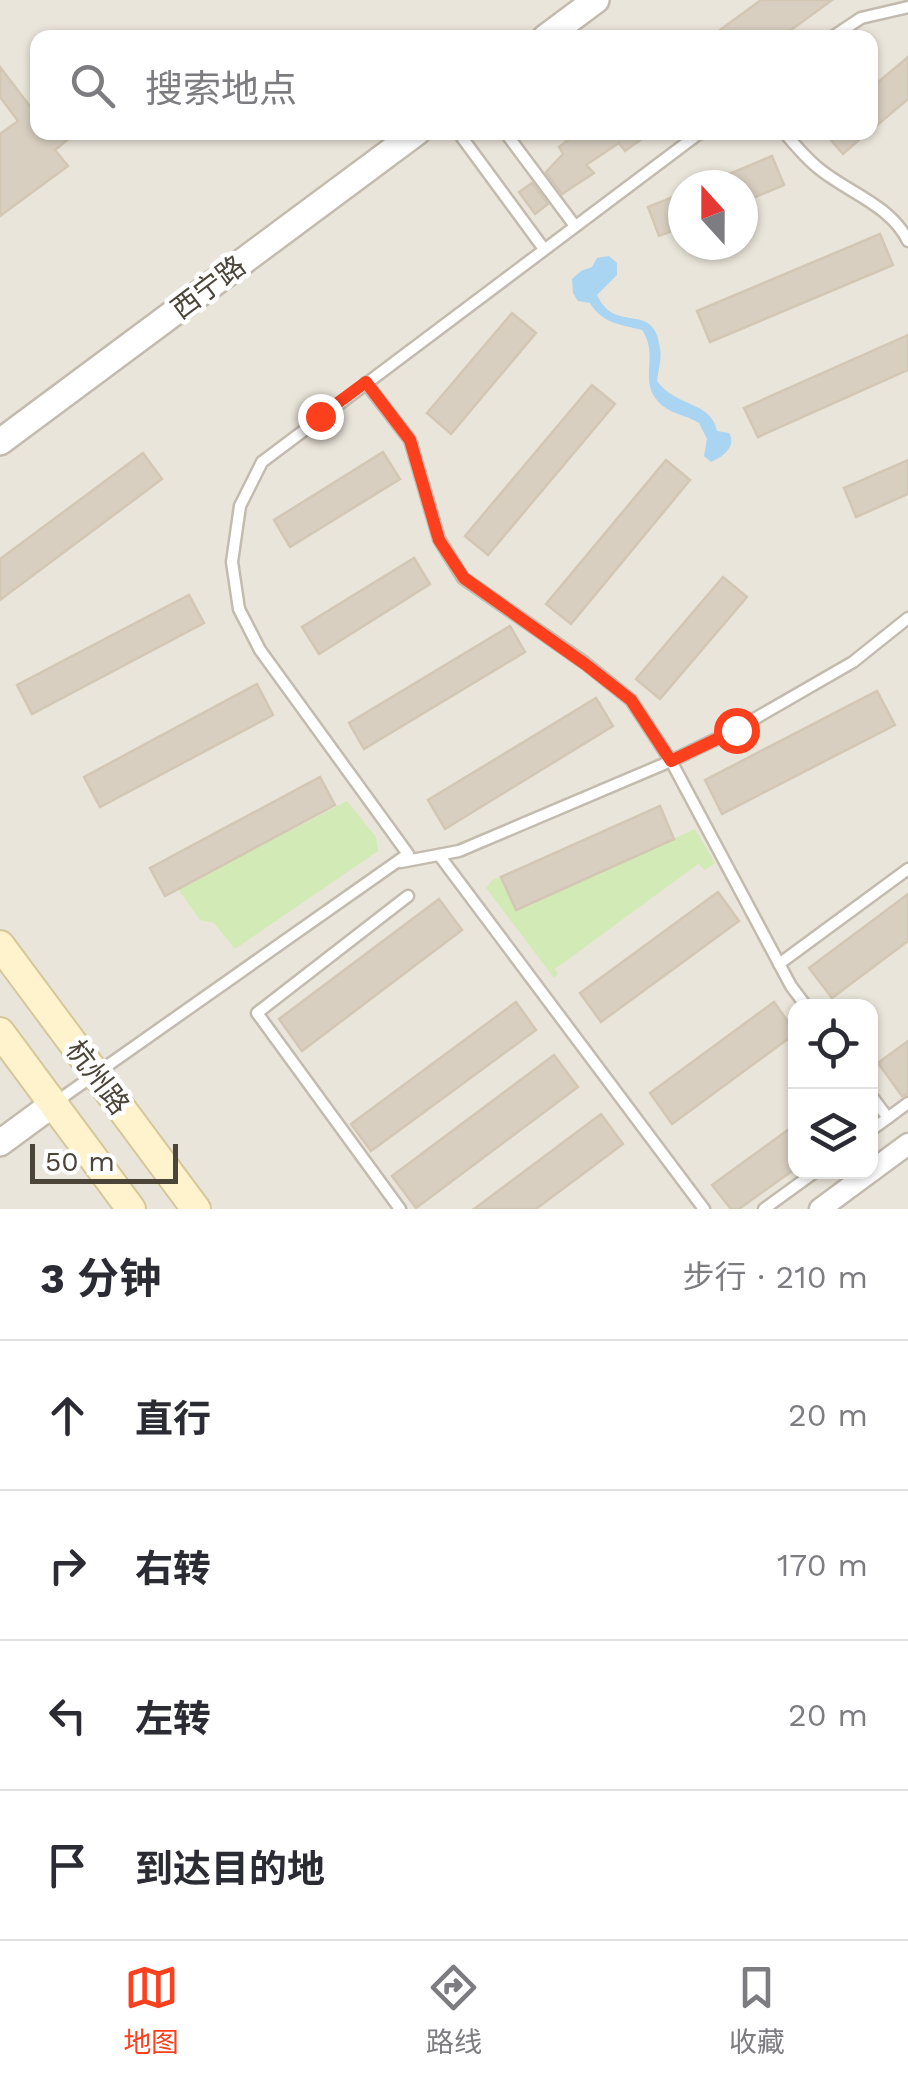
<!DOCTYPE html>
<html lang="zh">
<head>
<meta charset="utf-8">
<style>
	:root { --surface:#fff; --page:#f7f7f7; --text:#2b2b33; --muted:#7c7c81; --line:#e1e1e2; --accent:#fc3f1d }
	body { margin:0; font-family:"Work Sans","Noto Sans SC",sans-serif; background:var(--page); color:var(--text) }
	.controls { position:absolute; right:30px; bottom:30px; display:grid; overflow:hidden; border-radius:20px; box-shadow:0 2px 8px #0004 }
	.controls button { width:90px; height:90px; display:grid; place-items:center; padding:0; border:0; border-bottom:2px solid var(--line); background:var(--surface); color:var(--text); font:50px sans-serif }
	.compass { position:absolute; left:668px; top:170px; width:90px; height:90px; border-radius:50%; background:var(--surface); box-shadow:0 2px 8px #0004; rotate:339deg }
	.scale { position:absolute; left:30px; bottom:25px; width:148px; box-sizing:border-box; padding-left:10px; border:5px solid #4b4439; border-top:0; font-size:28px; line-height:35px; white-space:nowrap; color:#4b4439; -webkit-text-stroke:8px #fff; paint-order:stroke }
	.stop { position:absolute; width:30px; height:30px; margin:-22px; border:8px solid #fc3f1d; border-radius:50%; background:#fff }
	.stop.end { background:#fc3f1d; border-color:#fff; box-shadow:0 2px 10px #0008 }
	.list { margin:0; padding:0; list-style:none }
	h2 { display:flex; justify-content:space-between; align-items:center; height:130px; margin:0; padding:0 40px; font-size:42px }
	h2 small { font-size:32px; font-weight:400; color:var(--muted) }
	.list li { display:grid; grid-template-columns:65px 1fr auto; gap:30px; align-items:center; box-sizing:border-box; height:150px; padding:0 40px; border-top:2px solid var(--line) }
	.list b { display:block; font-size:38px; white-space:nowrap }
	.list em { font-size:32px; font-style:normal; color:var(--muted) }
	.icon { flex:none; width:55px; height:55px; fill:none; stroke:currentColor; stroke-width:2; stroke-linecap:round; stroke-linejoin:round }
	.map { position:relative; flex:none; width:908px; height:1209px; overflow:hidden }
	.search { position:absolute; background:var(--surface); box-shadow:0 2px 8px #0004; left:30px; right:30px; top:30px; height:110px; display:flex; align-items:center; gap:25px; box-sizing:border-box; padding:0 35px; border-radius:20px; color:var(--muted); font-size:38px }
	.sheet { height:730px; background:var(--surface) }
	nav { display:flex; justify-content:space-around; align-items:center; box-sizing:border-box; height:140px; border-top:2px solid var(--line); background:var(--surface); font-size:28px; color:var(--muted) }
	nav a { display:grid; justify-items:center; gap:5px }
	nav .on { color:var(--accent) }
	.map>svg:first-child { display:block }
	.residential { fill:#eae5da; fill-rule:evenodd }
	.green { fill:#d2eab5 }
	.water { fill:#a9d4f2 }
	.building { fill:#d8cfc1; stroke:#d3c7b4; stroke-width:2.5 }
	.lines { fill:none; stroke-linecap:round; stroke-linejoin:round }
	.service-casing { stroke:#c2bbae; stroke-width:15 }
	.minor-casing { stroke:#c2bbae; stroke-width:25 }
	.tertiary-casing { stroke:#c2bbae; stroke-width:30 }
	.secondary-casing { stroke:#d6c79b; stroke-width:32 }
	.service { stroke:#fff; stroke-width:10 }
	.minor { stroke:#fff; stroke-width:20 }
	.tertiary { stroke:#fff; stroke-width:25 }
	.secondary { stroke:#fff3cd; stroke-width:28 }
	.route { stroke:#fc3f1d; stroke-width:12 }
	.labels { text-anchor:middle; stroke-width:9; stroke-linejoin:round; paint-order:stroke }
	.street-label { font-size:28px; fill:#4b4439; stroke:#fff }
</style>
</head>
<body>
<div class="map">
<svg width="908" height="1209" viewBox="0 0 908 1209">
	<rect width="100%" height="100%" fill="#f6f3ec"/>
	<!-- residential -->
	<path class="residential" d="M0,0H908V1209H0ZM38,38H870V132H38ZM683,185H743V245H683ZM796,1006H870V1172H796Z"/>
	<!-- green -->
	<g class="green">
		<path d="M347,801L376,837L378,851L235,949L214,923L200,920L178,889Z"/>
		<path d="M695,829L715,863L705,870L698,864L555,969L558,974L554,978L486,888L492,880L501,877L516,910Z"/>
	</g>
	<!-- water -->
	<path class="water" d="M609,256L617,263V275L597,295C616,336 654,299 660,348C662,359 658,371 657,381C677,408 711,401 717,431L729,433C737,446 723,457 711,462L704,456L707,439L699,423C690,417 678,415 669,410C632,387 662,359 642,330C619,324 603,324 590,303L578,301L573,293L572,279L581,271L592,267L597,258Z"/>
	<!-- building -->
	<g class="building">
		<path d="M761,0H832L780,38H709Z"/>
		<path d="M908,57V99L870,131V89Z"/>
		<path d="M0,67L38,117V132H77L55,150L68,166L0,216V134L18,121L0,97Z"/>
		<path d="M578,132H651L625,151L619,143L586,165L594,173L562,194L546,172L563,154L559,147Z"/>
		<path d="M824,132H868L843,154Z"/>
		<path d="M772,156L784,185L743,202V185H703Z"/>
		<path d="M532,183L548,204L535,214L519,192Z"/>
		<path d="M683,193V227L659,236L648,207Z"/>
		<path d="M880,234L893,265L710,342L697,311Z"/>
		<path d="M512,313L536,333L451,434L427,413Z"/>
		<path d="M908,335V370L758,437L744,408Z"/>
		<path d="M592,385L615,404L488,555L465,536Z"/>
		<path d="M383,452L400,479L290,547L274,520Z"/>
		<path d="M143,453L162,479L0,600V559Z"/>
		<path d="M666,460L690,480L571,624L546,604Z"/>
		<path d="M908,460V494L856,517L844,488Z"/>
		<path d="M414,558L430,584L319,654L302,627Z"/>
		<path d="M723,577L747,597L660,699L636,679Z"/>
		<path d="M189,595L204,623L32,714L17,685Z"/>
		<path d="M510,626L525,652L364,749L349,723Z"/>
		<path d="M257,684L273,715L100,807L84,777Z"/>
		<path d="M877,691L895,725L722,814L705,780Z"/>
		<path d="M596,698L613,726L445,829L428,800Z"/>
		<path d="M320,777L335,805L165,896L150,868Z"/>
		<path d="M660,806L674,839L516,910L501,877Z"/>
		<path d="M718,892L739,921L601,1022L580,993Z"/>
		<path d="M908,894V941L832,998L809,968Z"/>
		<path d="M439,899L462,930L302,1051L279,1019Z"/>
		<path d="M516,1002L536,1030L371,1151L351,1124Z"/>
		<path d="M774,1002L796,1033L672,1124L650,1093Z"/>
		<path d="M908,1041V1094L902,1096L878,1063Z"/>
		<path d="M554,1055L578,1087L416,1208L392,1176Z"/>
		<path d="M601,1114L623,1144L536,1209H474Z"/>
		<path d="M796,1124V1168L739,1209H731L712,1185Z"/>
	</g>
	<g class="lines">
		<defs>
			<g id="service">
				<path d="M831,38L861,18L908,7"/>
				<path d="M458,132L544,249"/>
				<path d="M505,132L575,226"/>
				<path d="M784,132C794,144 805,157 817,167C846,192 890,204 908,241"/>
				<path d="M366,383L410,440L439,539L463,578L585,663L631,700L671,761L791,986L806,1006"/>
				<path d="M439,855L704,1209"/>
				<path d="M401,862L459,851L671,761L735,730L853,662L908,618"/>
				<path d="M779,964L908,869"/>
				<path d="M870,1094L888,1118"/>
				<path d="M53,1104L408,854L260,650L239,609L232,562L240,506L262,462L701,132"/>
				<path d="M870,1131L908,1103"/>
				<path d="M400,1209L257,1013L408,896"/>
				<path d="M764,1209L815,1172"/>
			</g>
			<path id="minor" d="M820,1209L908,1144"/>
			<g id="tertiary">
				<path d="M545,38L596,0"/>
				<path d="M0,442L417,132"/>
				<path d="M0,1143L53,1104"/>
			</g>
			<g id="secondary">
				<path d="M0,945L196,1209"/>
				<path d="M0,1032L131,1209"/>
			</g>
		</defs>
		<!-- service casing -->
		<use href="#service" class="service-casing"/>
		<!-- minor casing -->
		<use href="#minor" class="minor-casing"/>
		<!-- tertiary casing -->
		<use href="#tertiary" class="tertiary-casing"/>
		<!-- secondary casing -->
		<use href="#secondary" class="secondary-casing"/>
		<!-- service -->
		<use href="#service" class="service"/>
		<!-- minor -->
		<use href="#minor" class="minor"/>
		<!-- tertiary -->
		<use href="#tertiary" class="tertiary"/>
		<!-- secondary -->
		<use href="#secondary" class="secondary"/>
	</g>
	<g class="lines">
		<!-- route -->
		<path class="route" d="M320,416L366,382L410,440L439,540L464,578L585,664L631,700L671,761L736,730"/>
	</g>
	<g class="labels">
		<!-- street labels -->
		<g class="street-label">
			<text transform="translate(208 287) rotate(-37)" y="10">西宁路</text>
			<text transform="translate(98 1077) rotate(53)" y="10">杭州路</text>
		</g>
	</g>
</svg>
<div class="controls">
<button><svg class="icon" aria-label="locate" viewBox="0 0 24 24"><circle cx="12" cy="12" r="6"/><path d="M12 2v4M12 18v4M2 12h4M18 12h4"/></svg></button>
<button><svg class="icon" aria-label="layers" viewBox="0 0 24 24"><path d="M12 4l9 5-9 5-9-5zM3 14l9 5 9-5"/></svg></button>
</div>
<svg class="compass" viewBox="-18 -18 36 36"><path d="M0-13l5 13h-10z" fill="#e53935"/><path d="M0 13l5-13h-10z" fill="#7c7c81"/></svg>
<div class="scale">50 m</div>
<div class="stop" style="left:736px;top:730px"></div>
<div class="stop end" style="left:320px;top:416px"></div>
<div class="search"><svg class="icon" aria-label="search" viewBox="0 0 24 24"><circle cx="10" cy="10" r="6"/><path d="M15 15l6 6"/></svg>搜索地点</div>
</div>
<section class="sheet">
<h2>3 分钟<small>步行 · 210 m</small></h2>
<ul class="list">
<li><svg class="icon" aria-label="ahead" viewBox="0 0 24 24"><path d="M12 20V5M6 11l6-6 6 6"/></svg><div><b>直行</b></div><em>20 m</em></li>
<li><svg class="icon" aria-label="right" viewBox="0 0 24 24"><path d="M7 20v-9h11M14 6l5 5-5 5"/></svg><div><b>右转</b></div><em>170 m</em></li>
<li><svg class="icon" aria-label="left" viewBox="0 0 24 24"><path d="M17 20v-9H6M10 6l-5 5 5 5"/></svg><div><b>左转</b></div><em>20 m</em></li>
<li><svg class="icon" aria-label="arrive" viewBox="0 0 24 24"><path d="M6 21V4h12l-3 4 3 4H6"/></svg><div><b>到达目的地</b></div></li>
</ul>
</section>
<nav>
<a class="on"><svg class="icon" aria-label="map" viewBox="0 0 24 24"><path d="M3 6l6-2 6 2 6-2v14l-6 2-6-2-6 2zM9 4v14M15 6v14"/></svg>地图</a>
<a><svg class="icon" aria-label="directions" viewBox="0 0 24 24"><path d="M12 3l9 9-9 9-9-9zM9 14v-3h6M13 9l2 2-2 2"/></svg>路线</a>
<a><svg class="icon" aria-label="saved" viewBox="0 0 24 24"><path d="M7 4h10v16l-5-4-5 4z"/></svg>收藏</a>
</nav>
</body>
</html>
